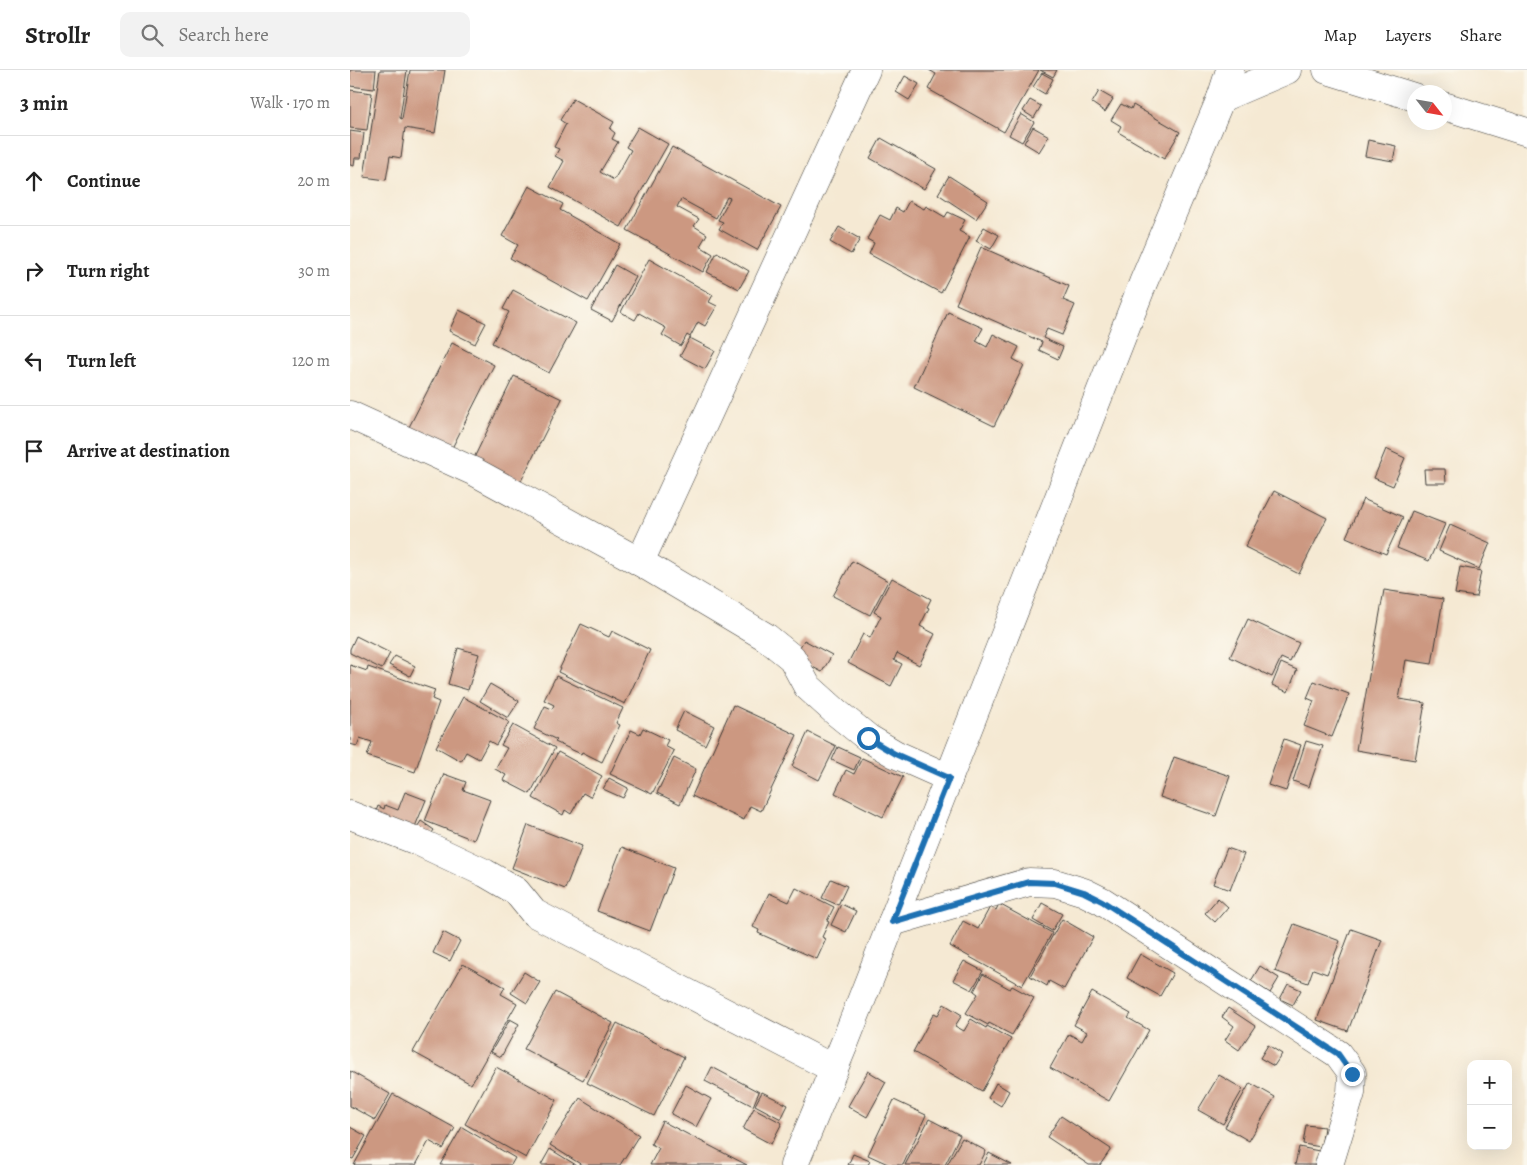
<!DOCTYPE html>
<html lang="en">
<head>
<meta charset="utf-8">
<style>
	:root { --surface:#fff; --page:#f2f2f2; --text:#222; --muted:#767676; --line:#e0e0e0 }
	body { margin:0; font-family:Alegreya,serif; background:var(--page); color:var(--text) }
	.controls { position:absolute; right:15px; bottom:15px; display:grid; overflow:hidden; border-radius:10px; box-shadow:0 5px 20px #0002 }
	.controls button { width:45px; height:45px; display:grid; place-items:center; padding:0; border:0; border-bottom:1px solid var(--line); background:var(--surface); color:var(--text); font:25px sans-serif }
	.compass { position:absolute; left:1057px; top:15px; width:45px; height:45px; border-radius:50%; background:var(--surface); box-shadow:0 5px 20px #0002; rotate:121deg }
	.stop { position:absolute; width:15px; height:15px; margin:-11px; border:4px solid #1f6fb2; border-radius:50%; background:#fff }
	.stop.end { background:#1f6fb2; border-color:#fff; box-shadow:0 1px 5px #0008 }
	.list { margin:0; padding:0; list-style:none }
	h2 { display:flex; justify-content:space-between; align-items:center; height:65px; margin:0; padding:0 20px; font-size:21px }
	h2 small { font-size:16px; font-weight:400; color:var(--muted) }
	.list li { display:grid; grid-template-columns:32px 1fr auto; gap:15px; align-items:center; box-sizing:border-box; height:90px; padding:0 20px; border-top:1px solid var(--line) }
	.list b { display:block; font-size:19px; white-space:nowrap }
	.list em { font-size:16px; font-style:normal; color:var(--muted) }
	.icon { flex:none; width:28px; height:28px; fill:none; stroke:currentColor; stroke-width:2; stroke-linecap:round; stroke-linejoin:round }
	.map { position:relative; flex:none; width:1177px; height:1095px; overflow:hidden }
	header { display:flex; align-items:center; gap:30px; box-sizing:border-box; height:70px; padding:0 25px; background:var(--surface); border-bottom:1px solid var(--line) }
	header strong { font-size:24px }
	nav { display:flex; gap:28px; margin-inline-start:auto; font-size:18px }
	.search { width:350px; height:45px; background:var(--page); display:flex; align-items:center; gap:12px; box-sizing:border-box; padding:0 18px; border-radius:10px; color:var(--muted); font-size:19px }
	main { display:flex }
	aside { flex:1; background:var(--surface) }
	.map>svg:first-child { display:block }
	.building { fill:#cc9881 }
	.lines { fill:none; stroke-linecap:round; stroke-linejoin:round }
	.minor-casing { stroke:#3d3b37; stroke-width:29 }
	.minor { stroke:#fff; stroke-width:28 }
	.route { stroke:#1f6fb2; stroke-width:6 }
</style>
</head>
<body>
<header>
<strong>Strollr</strong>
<div class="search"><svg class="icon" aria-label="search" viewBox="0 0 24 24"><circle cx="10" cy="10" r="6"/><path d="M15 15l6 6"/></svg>Search here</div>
<nav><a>Map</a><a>Layers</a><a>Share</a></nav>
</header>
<main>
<aside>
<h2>3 min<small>Walk · 170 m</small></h2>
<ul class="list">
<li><svg class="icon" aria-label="ahead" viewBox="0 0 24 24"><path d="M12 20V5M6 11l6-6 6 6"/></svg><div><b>Continue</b></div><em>20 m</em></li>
<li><svg class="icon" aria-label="right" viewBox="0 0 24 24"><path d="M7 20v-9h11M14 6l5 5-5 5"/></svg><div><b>Turn right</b></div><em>30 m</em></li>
<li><svg class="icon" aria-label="left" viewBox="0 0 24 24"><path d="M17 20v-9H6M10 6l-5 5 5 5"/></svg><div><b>Turn left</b></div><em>120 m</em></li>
<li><svg class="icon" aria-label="arrive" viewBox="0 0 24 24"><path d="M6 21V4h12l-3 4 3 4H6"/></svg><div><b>Arrive at destination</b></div></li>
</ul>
</aside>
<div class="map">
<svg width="1177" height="1095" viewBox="0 0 1177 1095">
	<rect width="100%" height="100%" fill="#fbf7ec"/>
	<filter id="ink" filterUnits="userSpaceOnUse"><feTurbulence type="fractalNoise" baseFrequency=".02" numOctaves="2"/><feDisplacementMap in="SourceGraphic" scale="10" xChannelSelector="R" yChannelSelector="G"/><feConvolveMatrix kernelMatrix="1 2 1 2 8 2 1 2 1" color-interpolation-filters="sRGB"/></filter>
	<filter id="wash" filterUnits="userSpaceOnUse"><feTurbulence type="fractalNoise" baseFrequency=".0096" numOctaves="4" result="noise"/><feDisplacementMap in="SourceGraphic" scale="20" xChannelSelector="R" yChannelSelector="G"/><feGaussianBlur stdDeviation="1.12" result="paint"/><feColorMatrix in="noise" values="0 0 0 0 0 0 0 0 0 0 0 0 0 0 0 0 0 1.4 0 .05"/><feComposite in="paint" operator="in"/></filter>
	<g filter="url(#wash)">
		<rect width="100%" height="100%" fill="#f5e9d3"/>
		<g id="blocks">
			<!-- building -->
			<g class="building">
				<path d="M0,0H26L24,19L0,16Z"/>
				<path d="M30,0H57L50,48L52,49L60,0H95L85,63L55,58L51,88L40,86L36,110L14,107Z"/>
				<path d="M579,0H689L654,62L578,19L586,4Z"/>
				<path d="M690,0H707L703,7Z"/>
				<path d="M692,3L703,9L695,24L683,17Z"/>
				<path d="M555,6L569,14L559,30L546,22Z"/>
				<path d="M0,20L22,23L17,60L0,58Z"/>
				<path d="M749,21L763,29L755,42L742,33Z"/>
				<path d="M223,29L264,52L260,59L265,63L262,69L268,72L250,102L264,110L281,80L276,77L288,57L318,74L271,157L200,117L214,91L205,86L209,79L204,77L216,54L210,50Z"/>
				<path d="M680,30L691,36L684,48L673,41Z"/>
				<path d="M771,34L781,39L783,35L830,62L814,89L768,62L771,56L761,50Z"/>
				<path d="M671,44L684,52L672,72L659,65Z"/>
				<path d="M683,57L699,66L689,82L674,73Z"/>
				<path d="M0,61L14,63L11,88H5L4,96L0,95Z"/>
				<path d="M531,68L586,99L574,119L520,88Z"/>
				<path d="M1018,70L1046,76L1043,91L1015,86Z"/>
				<path d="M322,77L431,137L407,180L369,159L373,152L368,150L380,128L377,127L366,148L331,129L327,137L349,149L344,156L357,164L350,176L363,184L353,202L277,160Z"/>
				<path d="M599,106L638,131L626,149L588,124Z"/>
				<path d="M179,116L213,134L210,140L270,174L238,231L160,188L168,175L152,166Z"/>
				<path d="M559,131L574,139L576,136L595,147L598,142L615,150L609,161L620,167L591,223L519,184L524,173L517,169L530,145L540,150L546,138L553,142Z"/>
				<path d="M489,157L510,169L501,184L480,172Z"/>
				<path d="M634,157L649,165L641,179L626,171Z"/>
				<path d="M631,177L719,216L713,230L725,235L712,265L697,259L693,268L713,277L708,289L689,280L692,272L606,234Z"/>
				<path d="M367,182L399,201L389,219L357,202Z"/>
				<path d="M299,189L363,225L359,232L367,236L355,256L348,252L340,267L337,265L331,276L312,265L316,258L289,243L285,250L271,242Z"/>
				<path d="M265,195L286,207L262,251L241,240Z"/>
				<path d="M163,220L226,253L199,303L142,273L159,242L153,239Z"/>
				<path d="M109,240L136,253L125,274L99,261Z"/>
				<path d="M598,242L633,258L626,271L637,277L643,264L669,277L663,289L674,295L644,356L564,317Z"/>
				<path d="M340,268L365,281L355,299L330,286Z"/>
				<path d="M102,273L144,295L101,380L58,359Z"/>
				<path d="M164,306L212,329L169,415L122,392Z"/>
				<path d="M1036,379L1055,388L1043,416L1024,408Z"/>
				<path d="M1074,399H1095L1096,413H1075Z"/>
				<path d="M924,421L977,448L949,504L895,477Z"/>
				<path d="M1013,429L1053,447L1036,484L996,467Z"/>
				<path d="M1062,441L1095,454L1079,491L1047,478Z"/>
				<path d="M1100,455L1140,473L1129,499L1089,481Z"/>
				<path d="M502,491L538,511L520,545L483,526Z"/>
				<path d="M1110,497L1131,501L1126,527L1105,524Z"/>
				<path d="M542,508L581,529L577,537L579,538L570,556L585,564L569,595L547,583L544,590L552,594L541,616L498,593L513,564L520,568L531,546L524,542Z"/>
				<path d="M1034,520L1093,529L1082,594L1056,590L1049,629L1075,633L1065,690L1006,680Z"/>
				<path d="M898,549L949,573L940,592L931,588L922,607L880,587Z"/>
				<path d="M231,554L259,567L262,561L300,580L275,634L208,602Z"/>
				<path d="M6,566L40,583L32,599L0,583V579Z"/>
				<path d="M454,570L482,585L472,602L444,587Z"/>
				<path d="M108,578L129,584L118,620L98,614Z"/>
				<path d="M45,586L65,596L60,606L39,595Z"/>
				<path d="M931,593L947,600L938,622L922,615Z"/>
				<path d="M0,595L17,601L18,597L85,620L82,629L89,632L65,702L17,686L22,672L10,668L7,676L0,674Z"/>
				<path d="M206,606L273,638L266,653L270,655L252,692L232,682L231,684L205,672L207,670L184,659L195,636L202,639L204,635L194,630Z"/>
				<path d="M964,611L999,624L982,667L954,656L964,631L957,628Z"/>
				<path d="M140,614L169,631L158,648L130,631Z"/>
				<path d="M113,627L159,652L146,675L139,671L129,689L116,682L111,691L86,677Z"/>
				<path d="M383,635L447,665L411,741L400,736L394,750L342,726Z"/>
				<path d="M334,641L364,656L355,675L325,660Z"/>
				<path d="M163,655L205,678L180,724L153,710L156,705L145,699L157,678L151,675Z"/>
				<path d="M293,658L318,670L315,676L324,681L302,724L260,704L281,660L290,664Z"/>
				<path d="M458,662L486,676L469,710L442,696Z"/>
				<path d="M934,669L951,675L936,721L918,715Z"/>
				<path d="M956,671L973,676L959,717L943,711Z"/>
				<path d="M488,677L510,687L504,700L482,690Z"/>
				<path d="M208,682L252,706L240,727L233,723L221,744L215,740L213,745L183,728Z"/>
				<path d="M824,687L880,706L866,746L810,727Z"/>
				<path d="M324,688L346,699L330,734L307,723Z"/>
				<path d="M512,688L553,707L533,747L485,723L496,700L504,704Z"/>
				<path d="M94,704L116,712L113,720L140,730L124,770L75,751Z"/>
				<path d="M259,708L278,718L273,728L253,719Z"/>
				<path d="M55,722L76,730L62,764L23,749L28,736L34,739L35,735L48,740Z"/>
				<path d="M71,751L84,760L77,770L64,762Z"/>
				<path d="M178,755L232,776L215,819L162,798Z"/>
				<path d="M272,777L324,798L300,861L247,841Z"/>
				<path d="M877,778L894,784L880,820L863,814Z"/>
				<path d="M481,809L497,816L488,835L472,828Z"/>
				<path d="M446,818L484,837L477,851L479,852L472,867L476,869L467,889L408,863L409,860L403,857L419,823L439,832Z"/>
				<path d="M868,828L878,837L865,852L855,843Z"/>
				<path d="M692,833L712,844L702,861L683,850Z"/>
				<path d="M491,834L506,841L496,862L481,855Z"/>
				<path d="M649,834L702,863L672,916L600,876L613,851L628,859L640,837L646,840Z"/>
				<path d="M712,849L743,867L714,919L699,911L697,916L680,906Z"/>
				<path d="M944,854L990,871L977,904L963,899L958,913L925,901Z"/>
				<path d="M1001,859L1032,870L998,961L967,950Z"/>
				<path d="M93,862L110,871L100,891L83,883Z"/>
				<path d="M790,884L823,903L810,926L777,908Z"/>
				<path d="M614,891L633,901L622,920L603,910Z"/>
				<path d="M113,894L155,917L151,924L167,933L121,1014L63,982Z"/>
				<path d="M910,896L929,908L920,923L901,911Z"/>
				<path d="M174,902L190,912L177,933L161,923Z"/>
				<path d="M633,904L660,919L662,916L684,928L662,965L639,953L638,955L616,943L628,924L624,921Z"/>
				<path d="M938,914L951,920L943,935L930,929Z"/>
				<path d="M205,922L263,953L233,1010L174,979Z"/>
				<path d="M742,922L781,944L778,948L799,960L759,1031L700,998L719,964L732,971L737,962L724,955Z"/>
				<path d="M594,934L612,945L605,956L614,961L621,949L636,958L637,956L661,969L632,1021L563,982L584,943L588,945Z"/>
				<path d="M878,938L905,956L889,980L875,970L884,956L872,947Z"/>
				<path d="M160,949L169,954L151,987L141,982Z"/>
				<path d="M267,953L334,987L304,1046L237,1013Z"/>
				<path d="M918,975L932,984L924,996L910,988Z"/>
				<path d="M146,997L207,1030L176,1088L115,1054Z"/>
				<path d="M362,997L409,1022L403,1036L355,1011Z"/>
				<path d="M0,1001L40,1024L25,1050L0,1036Z"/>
				<path d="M518,1001L536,1012L517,1047L498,1036Z"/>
				<path d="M869,1005L893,1019L873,1054L848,1040Z"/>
				<path d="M646,1013L659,1021L651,1036L638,1028Z"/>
				<path d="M900,1013L925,1027L899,1071L875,1057Z"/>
				<path d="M336,1015L361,1029L346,1057L321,1044Z"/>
				<path d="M412,1022L438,1035L431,1049L405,1035Z"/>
				<path d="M43,1024L105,1058L93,1079L79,1071L66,1095H4Z"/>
				<path d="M230,1028L289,1065L270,1095H232L200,1075Z"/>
				<path d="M544,1030L576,1045L553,1095H540L518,1085Z"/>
				<path d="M404,1038L432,1053L421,1074L393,1059Z"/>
				<path d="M711,1046L761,1079L750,1095H739L697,1067Z"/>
				<path d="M579,1049L610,1065L595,1095H555Z"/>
				<path d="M312,1051L397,1095H300L309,1078L301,1074Z"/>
				<path d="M956,1055L974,1057L971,1077L953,1074Z"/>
				<path d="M0,1057L16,1066L3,1089L0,1088Z"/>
				<path d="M112,1057L165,1088L161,1095H90Z"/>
				<path d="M612,1068L636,1081L629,1095H597Z"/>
				<path d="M949,1077L969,1081L966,1095H945Z"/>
				<path d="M200,1079L226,1095H191Z"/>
				<path d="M639,1083L662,1095H633Z"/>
				<path d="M503,1084L520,1091L518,1095H498Z"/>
			</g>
		</g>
	</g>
	<g filter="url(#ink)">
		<use href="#blocks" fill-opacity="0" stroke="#3d3b37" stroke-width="1"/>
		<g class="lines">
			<defs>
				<g id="minor">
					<path d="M977,0L1064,27"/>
					<path d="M871,28L937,0"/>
					<path d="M1094,36L1177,62"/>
					<path d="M0,345L125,402L290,492L416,567L442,588L457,616L487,643L518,668L545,684L599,708"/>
					<path d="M290,492L516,0"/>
					<path d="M0,745L67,771L135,803L166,821L184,843L484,999"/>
					<path d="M542,852L679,812L705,813L734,822L752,831L988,984L1002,1003L1001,1023L979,1095"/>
					<path d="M444,1095L495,972L793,213L871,28L880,0"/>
				</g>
			</defs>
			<!-- minor casing -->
			<use href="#minor" class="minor-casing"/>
			<!-- minor -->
			<use href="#minor" class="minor"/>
		</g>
	</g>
	<g class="lines" filter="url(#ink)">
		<!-- route -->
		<path class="route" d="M518,668L545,684L599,708L542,852L679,812L705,813L734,822L752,831L988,984L1002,1004"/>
	</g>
</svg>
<div class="controls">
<button>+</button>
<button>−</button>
</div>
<svg class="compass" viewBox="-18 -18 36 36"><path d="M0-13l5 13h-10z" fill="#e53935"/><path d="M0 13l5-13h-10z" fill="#767676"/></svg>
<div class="stop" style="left:518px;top:668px"></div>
<div class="stop end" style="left:1002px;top:1004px"></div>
</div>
</main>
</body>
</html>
